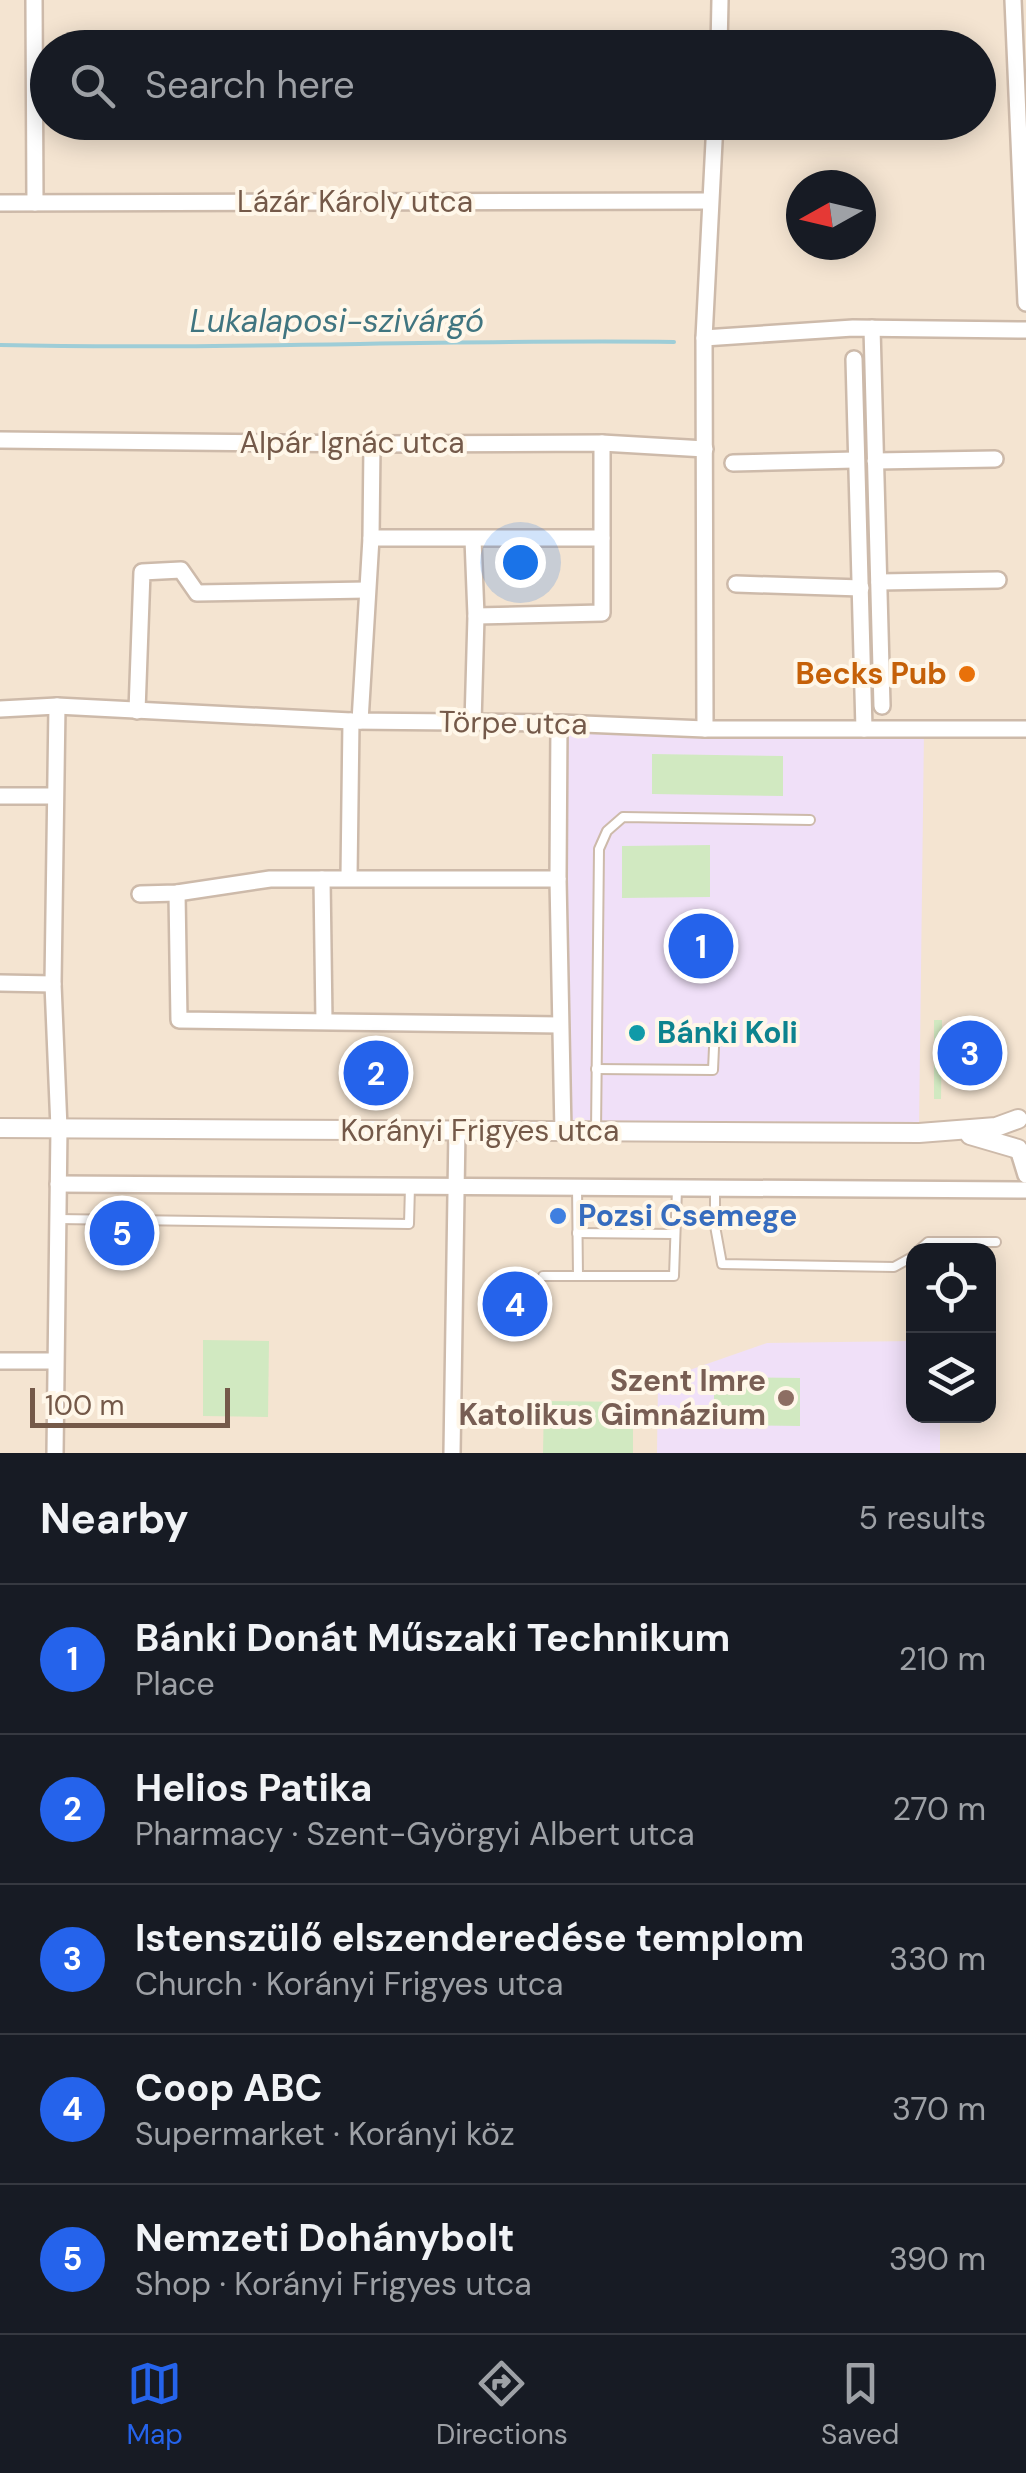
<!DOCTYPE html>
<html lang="en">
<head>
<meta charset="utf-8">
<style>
	:root { --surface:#171b24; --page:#242831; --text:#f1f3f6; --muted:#9ea1a6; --line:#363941; --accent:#2563eb }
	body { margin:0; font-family:"DM Sans",sans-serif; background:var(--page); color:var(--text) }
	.controls { position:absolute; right:30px; bottom:30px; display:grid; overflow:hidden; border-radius:20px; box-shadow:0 5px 25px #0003 }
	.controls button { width:90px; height:90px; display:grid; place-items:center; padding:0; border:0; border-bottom:2px solid var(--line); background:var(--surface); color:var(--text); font:50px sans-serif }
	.compass { position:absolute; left:786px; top:170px; width:90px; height:90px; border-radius:50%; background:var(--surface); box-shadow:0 5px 25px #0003; rotate:262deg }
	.scale { position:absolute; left:30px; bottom:25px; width:200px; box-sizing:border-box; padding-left:10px; border:5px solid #745949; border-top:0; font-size:28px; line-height:35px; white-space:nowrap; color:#745949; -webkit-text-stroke:8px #fff7e9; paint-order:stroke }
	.you { position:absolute; left:520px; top:562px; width:35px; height:35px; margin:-25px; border:8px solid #fff; border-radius:50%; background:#1a73e8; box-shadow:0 0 0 15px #1a73e833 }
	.badge { display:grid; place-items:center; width:65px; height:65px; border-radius:50%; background:var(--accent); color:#fff; font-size:32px; font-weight:700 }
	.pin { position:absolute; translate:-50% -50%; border:5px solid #fff; box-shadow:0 2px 10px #0006 }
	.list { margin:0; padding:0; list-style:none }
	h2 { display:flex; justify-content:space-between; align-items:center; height:130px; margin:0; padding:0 40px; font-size:42px }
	h2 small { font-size:32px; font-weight:400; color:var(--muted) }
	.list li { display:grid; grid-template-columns:65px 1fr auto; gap:30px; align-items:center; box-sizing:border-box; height:150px; padding:0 40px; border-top:2px solid var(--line) }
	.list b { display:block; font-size:38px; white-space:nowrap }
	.list p { margin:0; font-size:32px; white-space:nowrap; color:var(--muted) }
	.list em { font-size:32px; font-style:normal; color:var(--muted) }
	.icon { flex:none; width:55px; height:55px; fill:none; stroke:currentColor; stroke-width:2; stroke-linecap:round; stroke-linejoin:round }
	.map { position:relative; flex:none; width:1026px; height:1453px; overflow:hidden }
	.search { position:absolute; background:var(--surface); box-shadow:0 5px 25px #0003; left:30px; right:30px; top:30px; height:110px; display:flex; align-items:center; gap:25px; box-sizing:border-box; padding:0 35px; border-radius:55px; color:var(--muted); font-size:38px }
	.sheet { height:880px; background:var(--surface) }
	nav { display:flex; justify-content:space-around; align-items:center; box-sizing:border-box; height:140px; border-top:2px solid var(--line); background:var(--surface); font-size:28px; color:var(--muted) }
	nav a { display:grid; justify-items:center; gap:5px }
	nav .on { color:var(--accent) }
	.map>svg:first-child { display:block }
	.residential { fill:#f4e4d1; fill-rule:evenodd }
	.education { fill:#f0e0f8 }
	.green { fill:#d1e9c1 }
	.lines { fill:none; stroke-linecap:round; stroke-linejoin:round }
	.stream { stroke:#9ecdd7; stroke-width:4 }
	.service-casing { stroke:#cdbaaa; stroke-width:12 }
	.minor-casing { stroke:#cdbaaa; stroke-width:20 }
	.tertiary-casing { stroke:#cdbaaa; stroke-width:22 }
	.service { stroke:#fff; stroke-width:8 }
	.minor { stroke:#fff; stroke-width:15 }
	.tertiary { stroke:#fff; stroke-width:18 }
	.food-dot { fill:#e8710a; stroke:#fff7e9; stroke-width:4 }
	.culture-dot { fill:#0f9aa8; stroke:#fff7e9; stroke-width:4 }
	.shop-dot { fill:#3f7fe0; stroke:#fff7e9; stroke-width:4 }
	.education-dot { fill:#8d6e63; stroke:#fff7e9; stroke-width:4 }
	.labels { text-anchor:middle; stroke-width:8; stroke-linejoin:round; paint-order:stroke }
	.street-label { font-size:30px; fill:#745949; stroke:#fff7e9 }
	.food-label { font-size:30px; font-weight:bold; fill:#c56008; stroke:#fff7e9; text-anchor:end }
	.culture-label { font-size:30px; font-weight:bold; fill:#0d838f; stroke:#fff7e9; text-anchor:start }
	.shop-label { font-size:30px; font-weight:bold; fill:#366cbe; stroke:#fff7e9; text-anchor:start }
	.education-label { font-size:30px; font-weight:bold; fill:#785e54; stroke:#fff7e9; text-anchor:end }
	.water-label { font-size:32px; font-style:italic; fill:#407580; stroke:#fff7e9 }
</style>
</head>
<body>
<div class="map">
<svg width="1026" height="1453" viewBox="0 0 1026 1453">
	<rect width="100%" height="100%" fill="#fcf3e3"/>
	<!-- residential -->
	<path class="residential" d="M0,0H1026V1453H0ZM48,48H978V122H48ZM801,185H861V245H801ZM914,1250H988V1416H914Z"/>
	<!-- education -->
	<g class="education">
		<path d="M559,723L924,730L919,1133L563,1132Z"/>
		<path d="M913,1341L914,1416H940V1453H657L658,1381L767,1343Z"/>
	</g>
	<!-- green -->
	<g class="green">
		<path d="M652,754L783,756V796L652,794Z"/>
		<path d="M710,845V897L622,898V846Z"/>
		<path d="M934,1020H942L941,1099H934Z"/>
		<path d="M203,1340L269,1341L268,1417L203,1416Z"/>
		<path d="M714,1377L800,1378V1426L714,1425Z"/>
		<path d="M544,1401L633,1402V1453H543Z"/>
	</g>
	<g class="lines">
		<!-- stream -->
		<path class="stream" d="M0,345C225,350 449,339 674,342"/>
		<defs>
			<g id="service">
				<path d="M596,1069L713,1070L715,1025"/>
				<path d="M596,1132L599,849L607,831L623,817L810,820"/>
				<path d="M715,1189V1226L722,1264L894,1267L914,1256"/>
				<path d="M57,1219L409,1224L410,1186"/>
				<path d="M577,1233L674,1234"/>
				<path d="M919,1250L928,1242H996"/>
				<path d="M543,1276H578L577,1187"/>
				<path d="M578,1276H674L677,1189"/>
			</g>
			<g id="minor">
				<path d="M34,0L35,203"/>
				<path d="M1013,0L1026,303"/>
				<path d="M719,48L720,0"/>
				<path d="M0,203L710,201"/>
				<path d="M872,328L882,706"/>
				<path d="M704,338L853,328L1026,330"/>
				<path d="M854,359L864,729"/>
				<path d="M0,440L372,444L602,443L705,449"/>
				<path d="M875,461L995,459"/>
				<path d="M733,463L855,460"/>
				<path d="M371,538H602"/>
				<path d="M879,582L998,580"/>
				<path d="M736,584L861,588"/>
				<path d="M476,616L602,613V443"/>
				<path d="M0,709L57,706L351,721L559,723L705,729H1026"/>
				<path d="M137,711L142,572L181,570L197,593L367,590"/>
				<path d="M360,721L371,538L372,444"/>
				<path d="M473,723L476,616L473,539"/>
				<path d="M559,723L558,879L563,1132"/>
				<path d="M705,729L704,338L715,122"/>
				<path d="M0,796H54"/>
				<path d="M349,877L351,721"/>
				<path d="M322,879L324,1021"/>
				<path d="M177,893L179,1020L559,1025"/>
				<path d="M140,894L177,893L270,879H558"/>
				<path d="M0,983L53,984"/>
				<path d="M1018,1149L1026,1175"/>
				<path d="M58,1184L1026,1190"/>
				<path d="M0,1361H55"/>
				<path d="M55,1453L59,1128L53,984L57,706"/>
				<path d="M452,1453L457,1129"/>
			</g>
			<g id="tertiary">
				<path d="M0,1128L919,1133L996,1127L1018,1119"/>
				<path d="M970,1135L1018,1149"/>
			</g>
		</defs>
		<!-- service casing -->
		<use href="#service" class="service-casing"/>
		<!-- minor casing -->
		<use href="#minor" class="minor-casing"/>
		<!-- tertiary casing -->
		<use href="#tertiary" class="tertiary-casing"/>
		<!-- service -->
		<use href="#service" class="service"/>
		<!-- minor -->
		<use href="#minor" class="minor"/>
		<!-- tertiary -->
		<use href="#tertiary" class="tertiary"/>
	</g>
	<!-- markers -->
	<circle class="food-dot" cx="967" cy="674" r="10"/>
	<circle class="culture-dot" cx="637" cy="1033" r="10"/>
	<circle class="shop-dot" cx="558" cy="1216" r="10"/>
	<circle class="education-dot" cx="786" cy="1398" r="10"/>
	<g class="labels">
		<!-- street labels -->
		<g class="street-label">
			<text x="355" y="212">Lázár Károly utca</text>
			<text x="352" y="453">Alpár Ignác utca</text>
			<text transform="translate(513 723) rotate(1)" y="10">Törpe utca</text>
			<text x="480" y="1141">Korányi Frigyes utca</text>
		</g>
		<!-- food labels -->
		<g class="food-label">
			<text x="947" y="684">Becks Pub</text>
		</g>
		<!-- culture labels -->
		<g class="culture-label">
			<text x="657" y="1043">Bánki Koli</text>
		</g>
		<!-- shop labels -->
		<g class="shop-label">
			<text x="578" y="1226">Pozsi Csemege</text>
		</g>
		<!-- education labels -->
		<g class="education-label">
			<text x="766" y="1391">Szent Imre<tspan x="766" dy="34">Katolikus Gimnázium</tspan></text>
		</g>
		<!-- water labels -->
		<g class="water-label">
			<text x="337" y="332">Lukalaposi-szivárgó</text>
		</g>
	</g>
</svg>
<div class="controls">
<button><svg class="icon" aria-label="locate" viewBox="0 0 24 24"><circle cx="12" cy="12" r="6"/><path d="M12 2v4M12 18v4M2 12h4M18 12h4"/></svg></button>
<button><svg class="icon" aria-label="layers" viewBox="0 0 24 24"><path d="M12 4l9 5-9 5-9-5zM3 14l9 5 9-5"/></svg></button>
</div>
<svg class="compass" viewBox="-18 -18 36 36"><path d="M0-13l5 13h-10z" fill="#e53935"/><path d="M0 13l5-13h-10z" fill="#9ea1a6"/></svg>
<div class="scale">100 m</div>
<div class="you"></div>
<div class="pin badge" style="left:701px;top:946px">1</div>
<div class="pin badge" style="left:376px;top:1073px">2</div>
<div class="pin badge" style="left:970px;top:1053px">3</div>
<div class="pin badge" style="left:515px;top:1304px">4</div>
<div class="pin badge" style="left:122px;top:1233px">5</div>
<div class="search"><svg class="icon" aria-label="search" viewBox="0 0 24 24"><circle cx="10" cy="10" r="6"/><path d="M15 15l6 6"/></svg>Search here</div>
</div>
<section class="sheet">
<h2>Nearby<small>5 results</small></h2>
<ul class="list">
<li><span class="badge">1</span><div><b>Bánki Donát Műszaki Technikum</b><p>Place</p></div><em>210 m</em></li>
<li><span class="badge">2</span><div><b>Helios Patika</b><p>Pharmacy · Szent-Györgyi Albert utca</p></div><em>270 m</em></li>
<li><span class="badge">3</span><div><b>Istenszülő elszenderedése templom</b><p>Church · Korányi Frigyes utca</p></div><em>330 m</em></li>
<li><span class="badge">4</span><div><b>Coop ABC</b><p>Supermarket · Korányi köz</p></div><em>370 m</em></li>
<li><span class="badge">5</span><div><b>Nemzeti Dohánybolt</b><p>Shop · Korányi Frigyes utca</p></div><em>390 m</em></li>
</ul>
</section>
<nav>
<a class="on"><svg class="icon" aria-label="map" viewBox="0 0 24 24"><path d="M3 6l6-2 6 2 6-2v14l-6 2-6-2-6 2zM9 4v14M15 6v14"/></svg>Map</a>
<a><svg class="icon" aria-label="directions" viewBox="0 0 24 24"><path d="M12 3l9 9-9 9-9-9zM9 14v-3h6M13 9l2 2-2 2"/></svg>Directions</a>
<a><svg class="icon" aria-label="saved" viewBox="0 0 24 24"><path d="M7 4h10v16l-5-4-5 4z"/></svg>Saved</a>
</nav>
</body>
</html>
